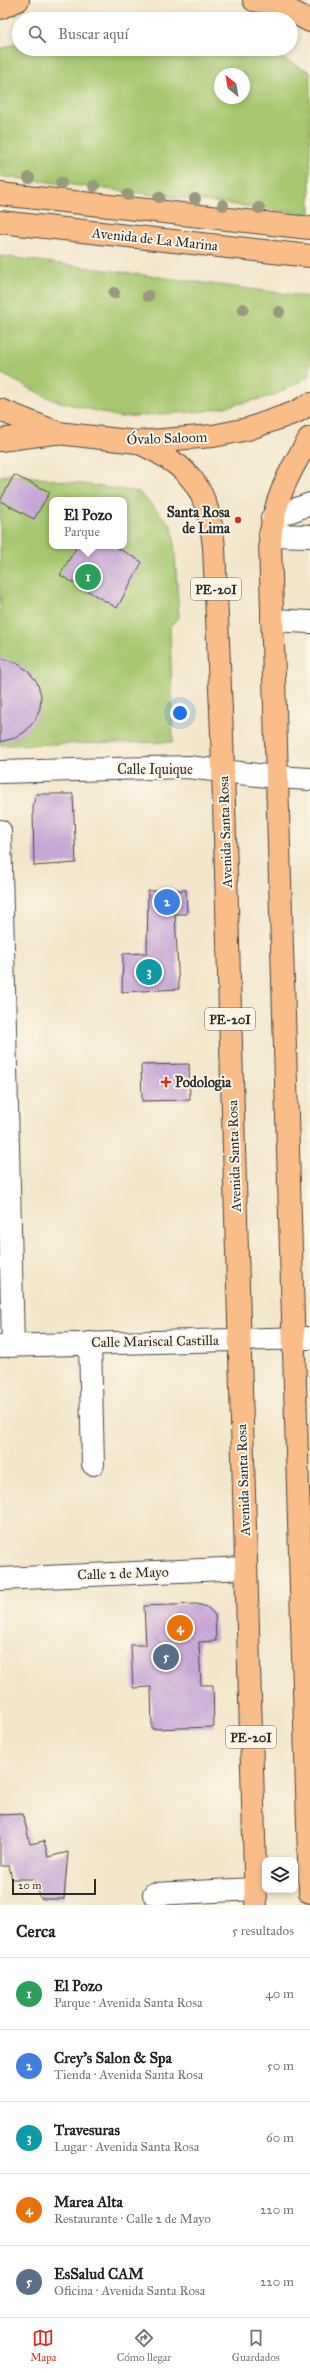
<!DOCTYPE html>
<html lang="es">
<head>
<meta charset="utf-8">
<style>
	:root { --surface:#fff; --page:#f6f6f6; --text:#202124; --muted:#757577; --line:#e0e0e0; --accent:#d93025 }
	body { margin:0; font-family:"IM FELL Great Primer",serif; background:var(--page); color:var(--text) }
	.controls { position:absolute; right:12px; bottom:12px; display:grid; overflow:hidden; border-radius:8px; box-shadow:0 2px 6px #0003 }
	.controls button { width:36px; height:36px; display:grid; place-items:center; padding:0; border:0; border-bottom:1px solid var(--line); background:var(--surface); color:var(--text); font:20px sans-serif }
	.compass { position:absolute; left:214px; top:68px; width:36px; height:36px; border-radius:50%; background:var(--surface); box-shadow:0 2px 6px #0003; rotate:329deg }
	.scale { position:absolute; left:12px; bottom:10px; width:84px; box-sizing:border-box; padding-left:4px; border:2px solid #2b2b2b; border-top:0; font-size:11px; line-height:14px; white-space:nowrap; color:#2b2b2b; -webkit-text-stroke:3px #fcf5e5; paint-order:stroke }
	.you { position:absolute; left:180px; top:713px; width:14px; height:14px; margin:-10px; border:3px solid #fff; border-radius:50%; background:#1a73e8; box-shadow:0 0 0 6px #1a73e833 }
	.badge { display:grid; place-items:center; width:26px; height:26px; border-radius:50%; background:var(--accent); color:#fff; font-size:13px; font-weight:700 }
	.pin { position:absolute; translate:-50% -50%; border:2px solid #fff; box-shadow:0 1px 4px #0006 }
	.popup { position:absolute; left:49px; top:497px; width:78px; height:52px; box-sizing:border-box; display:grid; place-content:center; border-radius:8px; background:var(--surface); filter:drop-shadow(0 1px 3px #0005); font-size:13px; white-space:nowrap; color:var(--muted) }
	.popup b { font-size:15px; color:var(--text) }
	.popup::after { content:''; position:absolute; left:50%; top:100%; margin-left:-8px; border:8px solid transparent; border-top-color:var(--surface) }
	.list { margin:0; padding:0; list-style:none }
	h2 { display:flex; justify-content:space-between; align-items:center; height:52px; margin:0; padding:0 16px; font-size:17px }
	h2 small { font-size:13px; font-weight:400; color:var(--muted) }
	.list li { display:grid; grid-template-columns:26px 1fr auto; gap:12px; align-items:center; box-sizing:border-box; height:72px; padding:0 16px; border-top:1px solid var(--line) }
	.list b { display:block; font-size:15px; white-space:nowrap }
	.list p { margin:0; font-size:13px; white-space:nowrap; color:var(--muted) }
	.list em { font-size:13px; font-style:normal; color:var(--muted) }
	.icon { flex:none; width:22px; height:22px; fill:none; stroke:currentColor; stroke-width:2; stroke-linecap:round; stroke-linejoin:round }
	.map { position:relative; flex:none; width:310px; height:1905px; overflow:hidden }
	.search { position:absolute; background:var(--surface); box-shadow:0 2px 6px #0003; left:12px; right:12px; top:12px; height:44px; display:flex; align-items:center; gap:10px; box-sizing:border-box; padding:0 14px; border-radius:22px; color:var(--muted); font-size:15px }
	.sheet { height:412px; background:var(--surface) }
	nav { display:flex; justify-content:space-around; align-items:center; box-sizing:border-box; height:56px; border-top:1px solid var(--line); background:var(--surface); font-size:11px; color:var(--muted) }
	nav a { display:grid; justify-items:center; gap:2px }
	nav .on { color:var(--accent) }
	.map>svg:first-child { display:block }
	.green { fill:#a6c76f; stroke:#68794d; fill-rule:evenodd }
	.building { fill:url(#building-back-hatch) }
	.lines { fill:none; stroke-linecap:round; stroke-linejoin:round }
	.minor-casing { stroke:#494743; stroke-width:24 }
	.major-casing { stroke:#494743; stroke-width:24 }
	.minor { stroke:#fff; stroke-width:22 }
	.major { stroke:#f8bd89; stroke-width:22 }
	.tree { fill:#99997e }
	.poi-dot { fill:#c8321e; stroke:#fcf5e5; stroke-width:1.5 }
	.labels { text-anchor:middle; stroke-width:4; stroke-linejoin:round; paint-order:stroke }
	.shield { fill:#fcf5e5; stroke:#6a6863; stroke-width:1 }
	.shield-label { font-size:13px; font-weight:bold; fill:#2b2b2b }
	.street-label { font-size:14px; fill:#2b2b2b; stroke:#fcf5e5 }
	.poi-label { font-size:14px; font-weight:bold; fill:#2b2b2b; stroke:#fcf5e5; text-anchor:end }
</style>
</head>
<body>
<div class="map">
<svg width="310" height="1905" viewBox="0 0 310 1905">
	<defs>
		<pattern id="building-back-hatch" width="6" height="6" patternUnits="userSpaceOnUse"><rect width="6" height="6" fill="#cbaadc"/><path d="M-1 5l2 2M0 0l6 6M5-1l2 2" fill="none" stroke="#ae92bd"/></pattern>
	</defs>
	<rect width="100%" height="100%" fill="#fcf5e5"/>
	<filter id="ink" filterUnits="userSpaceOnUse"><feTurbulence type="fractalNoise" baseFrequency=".025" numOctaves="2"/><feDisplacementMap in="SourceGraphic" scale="8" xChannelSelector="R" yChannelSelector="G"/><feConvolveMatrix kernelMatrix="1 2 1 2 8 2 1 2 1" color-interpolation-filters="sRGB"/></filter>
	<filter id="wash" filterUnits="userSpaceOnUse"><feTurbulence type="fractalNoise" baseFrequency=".012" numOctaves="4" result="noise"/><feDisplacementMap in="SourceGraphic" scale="16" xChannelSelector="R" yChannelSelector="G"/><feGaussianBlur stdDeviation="0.9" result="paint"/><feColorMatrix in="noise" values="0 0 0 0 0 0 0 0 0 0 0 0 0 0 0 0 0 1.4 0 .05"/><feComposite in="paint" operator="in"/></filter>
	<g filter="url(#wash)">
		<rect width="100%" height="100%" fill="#f3e6ca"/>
		<!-- green -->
		<g class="green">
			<path d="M19,43V49H249L275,55L310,72V214L0,176V49ZM220,74H244V98H220Z"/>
			<path d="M0,256L310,297V376L273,396L206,411L120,417L53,400L0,373Z"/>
			<path d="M13,474L139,492L171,525L174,538L179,617L170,626L173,742L0,745V476ZM52,500H124V546H52Z"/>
		</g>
		<g id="blocks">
			<!-- building -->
			<g class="building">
				<path d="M14,475L50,492L34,519L0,501Z"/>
				<path d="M77,546H114L142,562L117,608L60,575Z"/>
				<path d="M0,658L17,663L28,671L37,682L41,695L40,708L35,720L26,731L15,738L0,742Z"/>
				<path d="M36,794H73L76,863L34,866L33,806Z"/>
				<path d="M186,890L187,914H175L179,989L122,992L123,954L147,953L148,891Z"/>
				<path d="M189,1064L190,1100L142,1101L141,1065Z"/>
				<path d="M197,1604L207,1607L215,1615L216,1641L199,1642L201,1685H213L214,1727L152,1729L151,1687L133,1688L131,1645H146L144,1606Z"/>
				<path d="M23,1814L30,1844L44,1841L48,1857L68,1852L64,1899H41L34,1879H12L9,1866H0V1815Z"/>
			</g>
		</g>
	</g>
	<g filter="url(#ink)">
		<use href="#blocks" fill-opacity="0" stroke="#494743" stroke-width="1"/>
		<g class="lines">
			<defs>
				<g id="minor">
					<path d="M272,518L310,504"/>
					<path d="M270,535L310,536"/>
					<path d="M272,620L310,622"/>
					<path d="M0,772L187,767L276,777L310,779"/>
					<path d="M0,831L13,1345"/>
					<path d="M90,1343L93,1464"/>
					<path d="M0,1346L310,1338"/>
					<path d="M0,1579L246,1568"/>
					<path d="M154,1894L255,1889"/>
				</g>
				<g id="major">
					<path d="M254,0L281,6L310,21"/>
					<path d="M0,8L18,0"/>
					<path d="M0,194L310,228"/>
					<path d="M0,222L310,256"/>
					<path d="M0,410L58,433L137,442L213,436L248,429L296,412L310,404"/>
					<path d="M310,438C289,471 273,502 270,542L310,1892"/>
					<path d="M0,440L54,433"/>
					<path d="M137,442C191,466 208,488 214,547L222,735L256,1905"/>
				</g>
			</defs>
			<!-- minor casing -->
			<use href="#minor" class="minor-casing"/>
			<!-- major casing -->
			<use href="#major" class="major-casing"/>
			<!-- minor -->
			<use href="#minor" class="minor"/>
			<!-- major -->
			<use href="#major" class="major"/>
		</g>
		<!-- trees -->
		<g class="tree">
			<circle cx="29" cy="178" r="6"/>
			<circle cx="61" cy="183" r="6"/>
			<circle cx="94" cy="186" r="6"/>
			<circle cx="128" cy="195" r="6"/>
			<circle cx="159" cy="197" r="6"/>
			<circle cx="195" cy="199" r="6"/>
			<circle cx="223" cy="205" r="6"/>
			<circle cx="259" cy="208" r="6"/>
			<circle cx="114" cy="293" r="6"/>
			<circle cx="148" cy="296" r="6"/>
			<circle cx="243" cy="309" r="6"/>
			<circle cx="279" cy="312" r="6"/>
		</g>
	</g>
	<!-- markers -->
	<g class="poi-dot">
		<circle cx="238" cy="520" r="4"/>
		<path d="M164 1076h4v4h4v4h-4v4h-4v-4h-4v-4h4z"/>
	</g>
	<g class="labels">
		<!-- shield labels -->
		<g class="shield">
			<rect x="191" y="578" width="50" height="22" rx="3"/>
			<rect x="205" y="1008" width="50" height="22" rx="3"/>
			<rect x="226" y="1726" width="50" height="22" rx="3"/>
		</g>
		<g class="shield-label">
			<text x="216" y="594">PE-20I</text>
			<text x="230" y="1024">PE-20I</text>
			<text x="251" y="1742">PE-20I</text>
		</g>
		<!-- street labels -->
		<g class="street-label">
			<text transform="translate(155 239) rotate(6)" y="5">Avenida de La Marina</text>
			<text transform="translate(167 438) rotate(-2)" y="5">Óvalo Saloom</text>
			<text x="155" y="774">Calle Iquique</text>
			<text transform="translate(225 832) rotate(-92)" y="5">Avenida Santa Rosa</text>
			<text transform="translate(234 1156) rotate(-92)" y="5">Avenida Santa Rosa</text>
			<text transform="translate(155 1341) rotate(-1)" y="5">Calle Mariscal Castilla</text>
			<text transform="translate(243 1480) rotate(-92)" y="5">Avenida Santa Rosa</text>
			<text transform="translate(123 1573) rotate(-2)" y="5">Calle 2 de Mayo</text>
		</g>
		<!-- poi labels -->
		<g class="poi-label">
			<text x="230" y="517">Santa Rosa<tspan x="230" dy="16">de Lima</tspan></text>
			<text x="175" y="1087" text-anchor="start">Podologia</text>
		</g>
	</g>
</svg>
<div class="controls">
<button><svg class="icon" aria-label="layers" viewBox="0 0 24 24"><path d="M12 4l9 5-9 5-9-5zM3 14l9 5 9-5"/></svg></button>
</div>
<svg class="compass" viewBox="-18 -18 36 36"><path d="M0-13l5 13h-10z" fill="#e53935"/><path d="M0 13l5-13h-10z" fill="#757577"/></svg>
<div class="scale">20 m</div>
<div class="you"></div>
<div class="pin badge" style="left:88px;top:577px;background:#2e9e5b">1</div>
<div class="popup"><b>El Pozo</b>Parque</div>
<div class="pin badge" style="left:167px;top:902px;background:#3f7fe0">2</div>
<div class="pin badge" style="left:149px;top:972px;background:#0f9aa8">3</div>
<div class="pin badge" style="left:180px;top:1628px;background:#e8710a">4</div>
<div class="pin badge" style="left:166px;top:1657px;background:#5c6f8a">5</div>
<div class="search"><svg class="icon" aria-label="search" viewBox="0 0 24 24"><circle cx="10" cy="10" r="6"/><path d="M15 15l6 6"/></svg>Buscar aquí</div>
</div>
<section class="sheet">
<h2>Cerca<small>5 resultados</small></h2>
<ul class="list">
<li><span class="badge" style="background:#2e9e5b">1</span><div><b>El Pozo</b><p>Parque · Avenida Santa Rosa</p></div><em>40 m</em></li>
<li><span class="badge" style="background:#3f7fe0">2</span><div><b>Crey's Salon &amp; Spa</b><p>Tienda · Avenida Santa Rosa</p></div><em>50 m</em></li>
<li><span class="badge" style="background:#0f9aa8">3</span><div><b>Travesuras</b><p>Lugar · Avenida Santa Rosa</p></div><em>60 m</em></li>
<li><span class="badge" style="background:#e8710a">4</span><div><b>Marea Alta</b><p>Restaurante · Calle 2 de Mayo</p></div><em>220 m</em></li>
<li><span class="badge" style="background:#5c6f8a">5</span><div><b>EsSalud CAM</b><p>Oficina · Avenida Santa Rosa</p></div><em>220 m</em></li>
</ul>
</section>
<nav>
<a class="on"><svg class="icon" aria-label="map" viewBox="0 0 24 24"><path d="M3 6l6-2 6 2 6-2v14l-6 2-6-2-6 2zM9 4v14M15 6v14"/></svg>Mapa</a>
<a><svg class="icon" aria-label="directions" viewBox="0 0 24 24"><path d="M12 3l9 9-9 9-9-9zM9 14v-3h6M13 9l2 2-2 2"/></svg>Cómo llegar</a>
<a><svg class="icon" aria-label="saved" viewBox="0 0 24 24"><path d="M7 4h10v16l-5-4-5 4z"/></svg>Guardados</a>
</nav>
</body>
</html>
